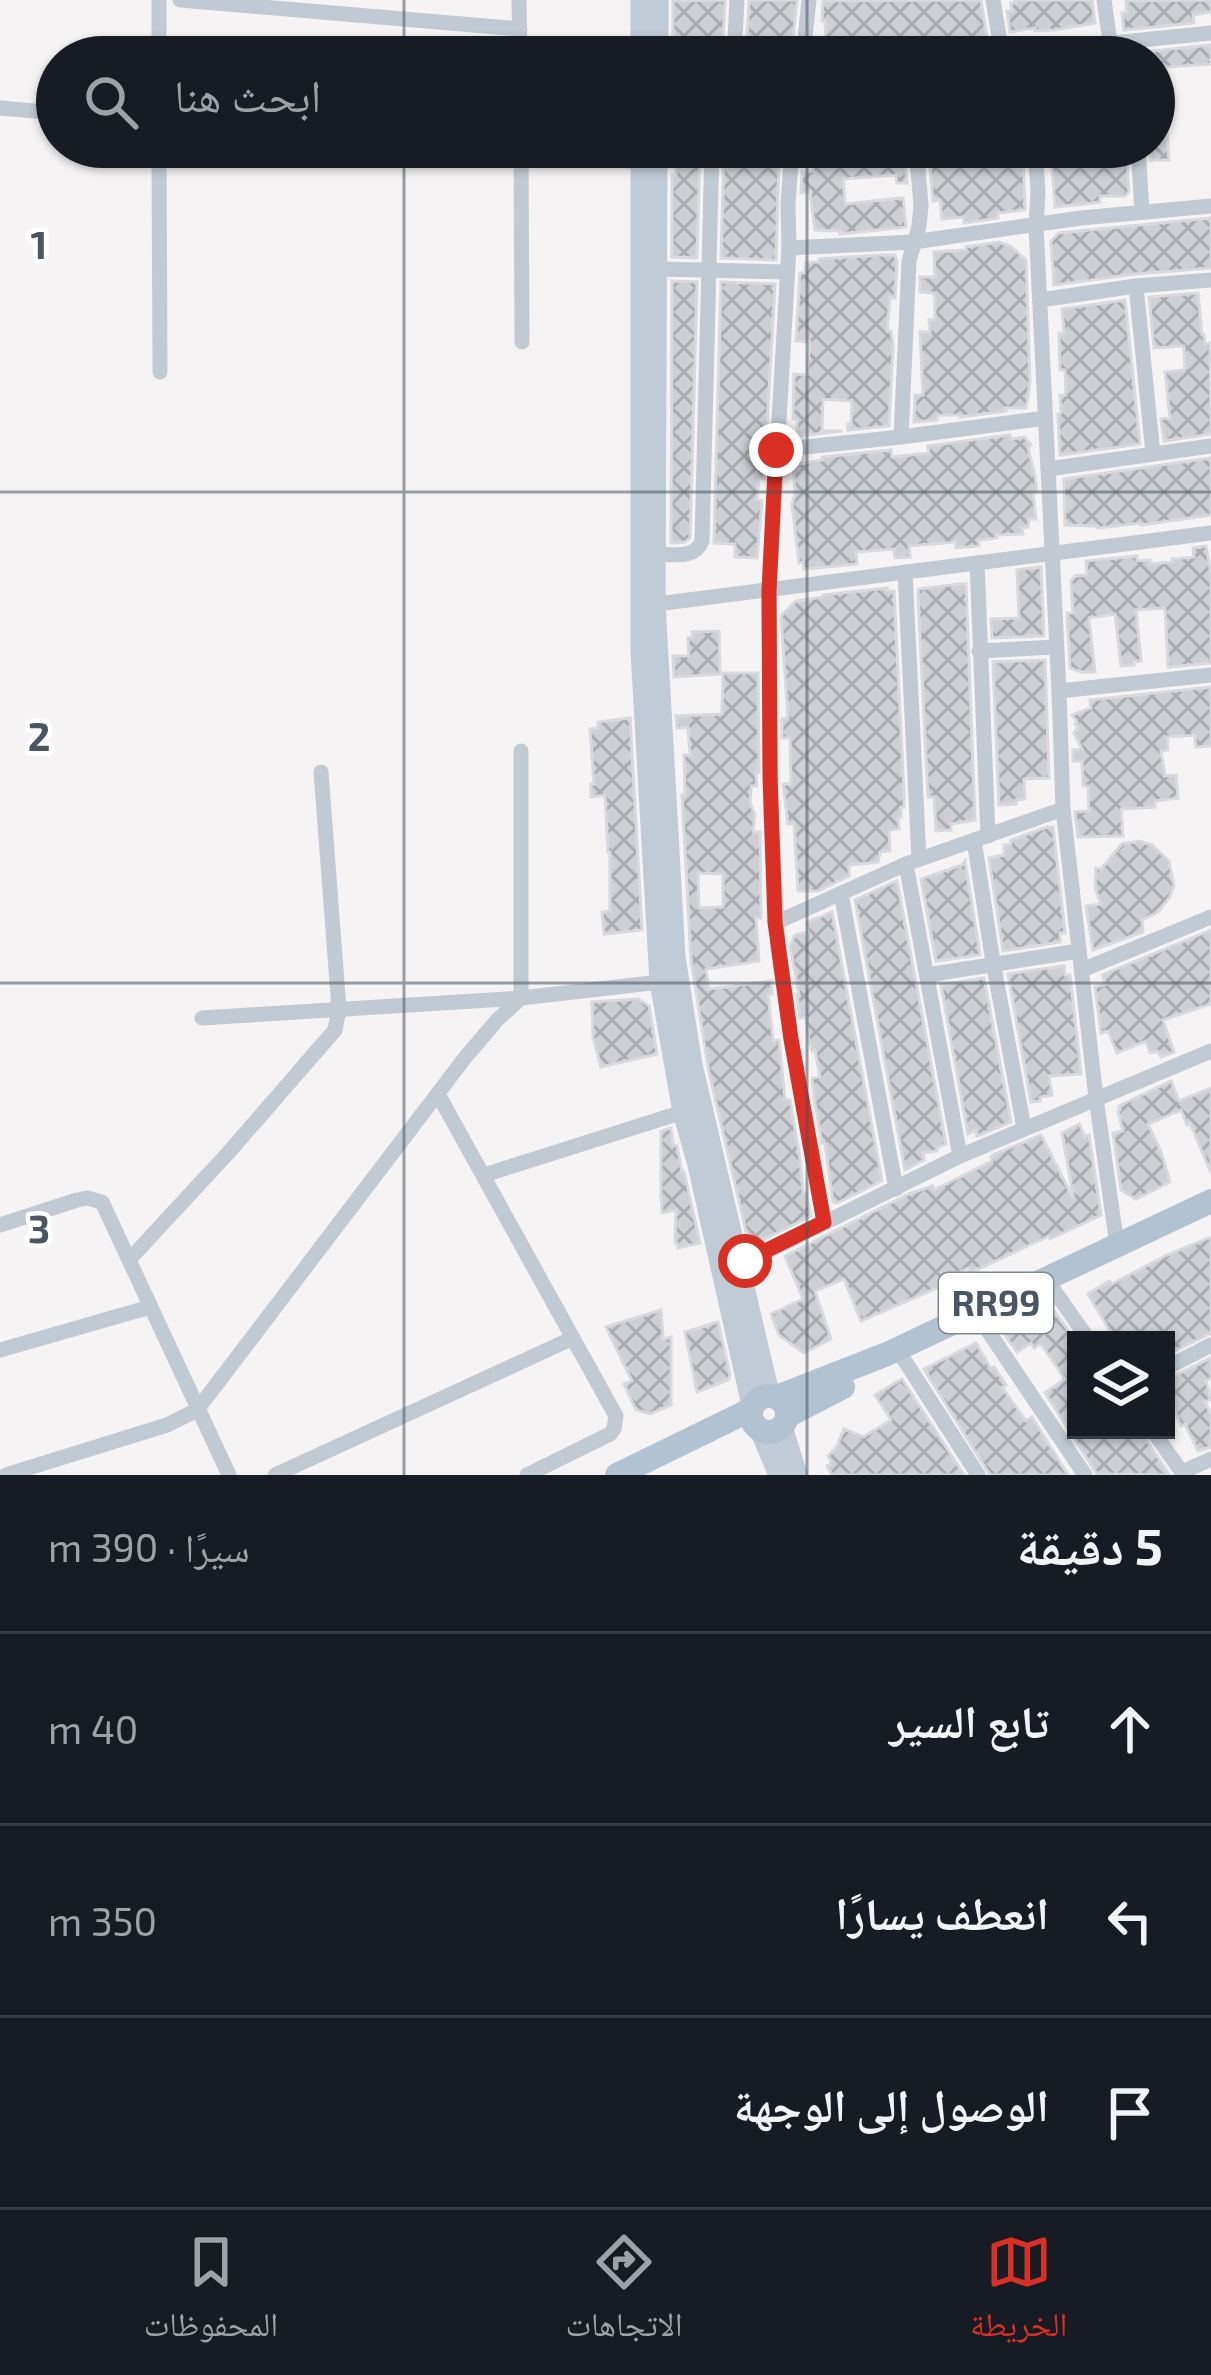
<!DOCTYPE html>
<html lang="ar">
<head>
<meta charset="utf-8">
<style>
	:root { --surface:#171b24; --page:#20242c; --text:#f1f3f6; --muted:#9ea1a6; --line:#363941; --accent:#d93025 }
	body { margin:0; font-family:"Exo 2","Noto Naskh Arabic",sans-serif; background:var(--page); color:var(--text); direction:rtl }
	.controls { position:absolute; right:36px; bottom:36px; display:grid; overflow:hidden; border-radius:0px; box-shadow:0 3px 9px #0004 }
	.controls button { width:108px; height:108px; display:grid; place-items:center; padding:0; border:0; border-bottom:3px solid var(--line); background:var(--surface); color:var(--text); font:60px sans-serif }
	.stop { position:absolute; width:36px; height:36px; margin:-27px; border:9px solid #d93025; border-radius:50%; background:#fff }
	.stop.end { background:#d93025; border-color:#fff; box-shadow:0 3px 12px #0008 }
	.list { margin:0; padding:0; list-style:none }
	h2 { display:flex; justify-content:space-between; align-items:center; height:156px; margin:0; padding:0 48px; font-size:51px }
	h2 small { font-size:39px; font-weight:400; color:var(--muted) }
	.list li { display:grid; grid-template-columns:78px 1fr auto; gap:36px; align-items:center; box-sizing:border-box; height:192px; padding:0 48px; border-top:3px solid var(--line) }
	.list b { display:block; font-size:45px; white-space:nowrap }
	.list em { font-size:39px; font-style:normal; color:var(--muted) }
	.icon { flex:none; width:66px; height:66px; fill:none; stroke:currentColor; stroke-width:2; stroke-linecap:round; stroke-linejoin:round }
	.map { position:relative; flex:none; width:1211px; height:1475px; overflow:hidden; direction:ltr }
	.search { position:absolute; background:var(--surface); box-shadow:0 3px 9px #0004; left:36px; right:36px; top:36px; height:132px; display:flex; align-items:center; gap:30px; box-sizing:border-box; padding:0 42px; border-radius:66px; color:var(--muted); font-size:45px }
	.sheet { height:732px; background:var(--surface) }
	nav { display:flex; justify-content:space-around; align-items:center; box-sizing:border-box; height:168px; border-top:3px solid var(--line); background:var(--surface); font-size:33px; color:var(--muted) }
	nav a { display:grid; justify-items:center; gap:6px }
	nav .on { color:var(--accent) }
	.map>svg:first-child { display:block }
	.building { fill:url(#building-cross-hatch); stroke:#d7d9de; stroke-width:3; fill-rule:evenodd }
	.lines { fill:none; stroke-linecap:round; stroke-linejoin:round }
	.street { stroke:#c1cad2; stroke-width:15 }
	.secondary { stroke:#c1cbd6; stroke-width:21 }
	.primary { stroke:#b3c2d1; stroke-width:24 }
	.route { stroke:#d93025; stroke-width:15 }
	.grid { fill:none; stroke:#4a5661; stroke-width:3; stroke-opacity:0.55 }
	.labels { text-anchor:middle; stroke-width:9; stroke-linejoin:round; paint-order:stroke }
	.shield { fill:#fff; stroke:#808990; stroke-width:3 }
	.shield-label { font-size:36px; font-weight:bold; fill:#4a5661 }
	.grid-label { font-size:39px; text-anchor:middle; font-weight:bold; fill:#4a5661; stroke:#fff; stroke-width:9; stroke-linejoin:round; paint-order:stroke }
</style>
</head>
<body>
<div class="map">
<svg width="1211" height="1475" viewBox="0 0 1211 1475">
	<defs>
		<pattern id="building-cross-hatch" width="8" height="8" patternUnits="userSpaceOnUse" patternTransform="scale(3)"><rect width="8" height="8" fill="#cdcfd5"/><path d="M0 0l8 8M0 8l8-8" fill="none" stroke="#a8abb0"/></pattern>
	</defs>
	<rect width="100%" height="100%" fill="#f5f3f3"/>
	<!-- building -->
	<g class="building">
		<path d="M725,0L722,57H673V1Z"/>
		<path d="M749,0H797L791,57H746Z"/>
		<path d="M981,0L988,44L946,42L947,47L895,53L894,42L864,43L865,57H838L837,42H826L825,21H822L823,1Z"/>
		<path d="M1015,0H1092L1095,23L1055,30L1035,31V28L1010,32L1007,11H1012L1011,3H1016Z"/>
		<path d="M1211,0V12L1193,15L1194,23L1124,30L1122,13L1127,12L1126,1Z"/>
		<path d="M1211,45V64L1154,68V57H1142V52Z"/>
		<path d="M1154,70H1163L1169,160H1151L1150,147H1154Z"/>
		<path d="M676,147H700L697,258L672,257V175H676Z"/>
		<path d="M734,147H777L776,154L779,155L776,260L721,258L724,152H733Z"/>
		<path d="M814,147H849L850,154L876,152V147H898V151H904L907,183H897L896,175L843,179L845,204L903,198L906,227L840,234V231L815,230L810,192L801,193L802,172L813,171Z"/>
		<path d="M928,147H1016L1017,152L1023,154L1025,210L998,213V218L964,223V217L942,219L940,200L933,201Z"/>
		<path d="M1056,147H1126L1129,192L1125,196H1100V202L1093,203L1055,207L1052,166H1058Z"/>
		<path d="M1211,218V268L1135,274L1054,285L1051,241L1059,233Z"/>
		<path d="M999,242L1012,247L1026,260L1030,383L1026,408H1005L1006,411L960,417V415H937V420L914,422L915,395H923L920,332H930L929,320H935V298L933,293L920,292V277H935L934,252L966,250V247Z"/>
		<path d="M882,255H895L897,262L895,298L890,297L887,331H891L893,345L889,426L848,430V424H851L852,401L823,399L822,431H842L797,436V419H793L794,374L807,375L810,342L796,341L800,273H805L806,262H819V259Z"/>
		<path d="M672,281L697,282L690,538L685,542L676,543H671Z"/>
		<path d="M721,282L775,284L764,479H759L757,500L762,501L757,558L735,557V544L714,543Z"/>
		<path d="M1198,293L1202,335H1204L1205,344L1210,343L1211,434L1164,441L1161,419L1170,418L1165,372L1185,370L1184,346L1154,348L1149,297Z"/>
		<path d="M1125,300L1140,444L1060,455L1058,414L1061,413L1060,395H1066L1065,370H1060L1059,333H1064L1062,309Z"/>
		<path d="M1010,435L1011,439L1024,437L1031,445L1028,448L1035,476L1037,492L1033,493L1036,519H1029L1028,527L1022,528L1023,534L996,535L997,538L978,540L979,546L956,548L955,542L909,546L910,557L895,558L894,549L856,552L857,564L804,569L803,562L799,563L792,505L795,494L793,465L822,460V457L891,450L892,457L929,453L928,446Z"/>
		<path d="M1211,458V515L1141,525L1140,523L1098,528V526L1065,525L1064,479Z"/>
		<path d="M1206,546L1211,573V663L1168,667L1165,608L1136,610L1141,661L1134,662V665L1121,666L1115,614L1089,618L1095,672H1081L1070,668L1067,613H1073L1071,581L1075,576L1087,575L1086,561L1137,556V561L1150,560V564L1173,562L1172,559L1194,557L1193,548Z"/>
		<path d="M1041,567L1044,636L992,638L991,619L1019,618L1017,570Z"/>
		<path d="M959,584H966L975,820L951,824V830L936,831L934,797H928L918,594L919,589Z"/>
		<path d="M887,588V591H894L904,793V807H901V817L898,818L899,829L889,830L890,851L880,852L878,862L849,865V876L818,891H798L794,823L788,824L783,784H791L790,738H782V719L788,718L781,616L796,601L823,597V595Z"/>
		<path d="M719,631L720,674L674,677L673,656H689L688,638L693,637L692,632Z"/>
		<path d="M1045,660L1049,778L1024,779L1025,799L1016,800V804L999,805L993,662Z"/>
		<path d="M723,673H758L759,772H756L757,786H751L750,803L755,814L753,832H760L761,918H756L759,961L706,969L709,989L771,981L772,994H768L773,1041L779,1040L785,1100H790L800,1159L803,1193H806L811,1216L754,1244H749L709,1072L691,960L682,795H685L684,755H690L688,727L677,728L676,716L722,714ZM698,873L723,874V907L699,908Z"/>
		<path d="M1211,687V746L1196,747L1195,735L1167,737L1168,750L1161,751L1165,776L1176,775L1178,798L1155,801V807L1121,809L1123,836L1078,837L1075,812L1089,811L1088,786H1083L1082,761H1073V750L1082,749L1074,733L1078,728L1075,724L1077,722L1072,715L1091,708L1090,700Z"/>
		<path d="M630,718L642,930L604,934L602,912L610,911V852H608L605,795L591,797V784H594L590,729L598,728V722Z"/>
		<path d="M1047,827H1053L1065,933H1060V942L1003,951L989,858L1004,855V845L1011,844V840Z"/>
		<path d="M1139,841L1152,845L1169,861L1174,886L1169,898L1158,912L1142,920L1143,932L1093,950L1086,906L1101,904L1095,888L1096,868L1101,869L1122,844Z"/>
		<path d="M965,861L980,955L936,961L921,879L962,865Z"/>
		<path d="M897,881L946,1144L937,1148V1151L923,1153L924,1160L905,1170L855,900Z"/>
		<path d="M832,912L882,1181L837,1203L833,1202L825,1143H822L814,1097L812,1078L820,1077L815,1050L812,1051L809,1042L806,1017L800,1018L797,994H799L790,946L795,935L808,932L807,922Z"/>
		<path d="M1211,930V1004L1163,1020L1174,1052L1161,1057L1158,1051L1150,1053L1146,1041L1117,1053L1108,1031L1101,1033L1095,987L1106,984L1102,975Z"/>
		<path d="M1064,966L1065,975H1070L1081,1074L1049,1076L1052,1095L1040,1097V1101L1031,1102L1008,974Z"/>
		<path d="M984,978L1011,1122L977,1136L976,1130L968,1134L941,985Z"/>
		<path d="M638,999L649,1006L657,1054L601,1067L593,1037L592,1002Z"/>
		<path d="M1171,1081L1179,1101L1211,1088V1173L1190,1123L1187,1125L1181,1110L1148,1124L1161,1152L1170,1182L1136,1199L1121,1190L1113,1133L1123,1131L1118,1111L1120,1110L1119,1106Z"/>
		<path d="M1079,1124L1085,1137L1089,1135L1101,1215L1050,1239L1049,1236L970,1273L968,1268L942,1281L944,1285L861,1321L844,1279L815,1291L831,1339L804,1353L779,1335L771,1314L803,1299L785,1256L911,1193L933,1186L934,1190L992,1161L991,1157L995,1154L1041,1135L1074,1200L1062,1133Z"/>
		<path d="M671,1128L673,1145L677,1146L682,1172H684L700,1243L678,1248L677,1243H675L676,1210L662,1213L661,1196V1131Z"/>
		<path d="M1211,1237V1333L1166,1355V1340H1118L1113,1332L1111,1333L1088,1294L1109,1281L1112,1284L1167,1255Z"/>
		<path d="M1053,1309L1076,1342V1430H1140L1169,1475L1097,1474L1045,1393L1065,1379L1041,1344L1034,1348L1031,1343L1017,1352L1004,1334L1037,1315L1039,1317Z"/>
		<path d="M661,1310L663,1339L671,1337V1405L650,1414L636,1410L624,1384L632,1381L606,1327Z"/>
		<path d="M718,1322L730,1375L728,1380L697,1392L685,1332Z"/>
		<path d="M976,1343L991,1369L994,1367L1006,1385L1002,1387L1026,1421L1032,1417L1068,1475H990L924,1369Z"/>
		<path d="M1211,1358V1378L1206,1381L1211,1399L1205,1402L1211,1414V1447L1198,1451L1185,1424L1181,1426L1174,1410L1166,1413V1380Z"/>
		<path d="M902,1379L964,1475H832L827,1466L832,1463L828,1456L837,1446L844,1429L863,1437L891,1420L875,1395Z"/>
	</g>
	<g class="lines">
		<!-- street -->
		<g class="street">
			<path d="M180,0L520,29"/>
			<path d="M519,0L520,57"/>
			<path d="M993,0L1002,54"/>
			<path d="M1104,0L1110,42"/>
			<path d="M159,57V0"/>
			<path d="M734,57L737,0"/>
			<path d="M803,57L809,0"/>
			<path d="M975,57L1211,33"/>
			<path d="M0,108L57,113"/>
			<path d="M159,147L160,372"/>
			<path d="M461,147L641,162"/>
			<path d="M521,147L522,342"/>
			<path d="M792,147L788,205L789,248L769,591L771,817L778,947L791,1039L824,1222"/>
			<path d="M1035,147L1038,192L1036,226L1059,691L1063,809L1096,1098L1117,1245"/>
			<path d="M1138,147L1142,212"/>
			<path d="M789,248L913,242L1081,218L1211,206"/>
			<path d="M658,269L787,272"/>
			<path d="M1136,286L1153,454"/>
			<path d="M1040,300L1136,286L1211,280"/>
			<path d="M901,437L909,261L919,226L921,205L916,147"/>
			<path d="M776,450L901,437L1045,418"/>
			<path d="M1048,469L1211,446"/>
			<path d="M655,554C673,554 694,560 702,541L712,147"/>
			<path d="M977,563L988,836"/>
			<path d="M905,572L919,859"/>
			<path d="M649,605L1211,533"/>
			<path d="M979,651L1056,647"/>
			<path d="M1059,691L1211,675"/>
			<path d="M974,840L993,962L1024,1128"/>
			<path d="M906,864L960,1156"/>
			<path d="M841,893L896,1189"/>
			<path d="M775,923L906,864L1063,809"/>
			<path d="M1082,970L1211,917"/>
			<path d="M927,975L1079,951"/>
			<path d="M202,1018L521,998L660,982"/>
			<path d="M439,1096L616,1416L614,1429L610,1434L527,1475"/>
			<path d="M484,1175L683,1112"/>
			<path d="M0,1225L77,1200L87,1198L102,1202L229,1475"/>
			<path d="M129,1260L229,1152L335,1030L339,1009L321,772"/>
			<path d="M734,1264L753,1258L960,1156L1211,1051"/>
			<path d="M1046,1279L1089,1340"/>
			<path d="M982,1322L1085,1475"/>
			<path d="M0,1350L150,1307"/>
			<path d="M891,1352L903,1358L978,1475"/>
			<path d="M1166,1368L1211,1345"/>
			<path d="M1152,1430L1184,1475"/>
			<path d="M1182,1472L1211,1459"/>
			<path d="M6,1475L167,1425L197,1410L464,1059L498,1019L521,998V751"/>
			<path d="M275,1475L573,1338"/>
		</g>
		<!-- secondary -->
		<g class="secondary">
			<path d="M641,57V0"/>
			<path d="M658,57V0"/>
			<path d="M641,147V651L660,982L683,1112L698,1165L752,1405"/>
			<path d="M657,147L655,604L675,957L692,1065L767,1385L772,1395"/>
			<path d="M782,1427L797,1475"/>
			<path d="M760,1430L779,1475"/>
		</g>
		<!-- primary -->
		<g class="primary">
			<circle cx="769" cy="1414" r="18"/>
			<path d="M777,1397L887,1354L1211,1201"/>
			<path d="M787,1416L843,1387"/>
			<path d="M617,1475L750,1410"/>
		</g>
	</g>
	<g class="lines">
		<!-- route -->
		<path class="route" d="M745,1261L824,1222L791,1039L775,922L770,776L769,591L776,450"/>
	</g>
	<!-- grid -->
	<path class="grid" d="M404,0V57M807,0V57M404,147V1475M807,147V1475M0,492H1211M0,983H1211"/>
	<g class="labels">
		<!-- shield labels -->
		<rect class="shield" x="939" y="1273" width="114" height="60" rx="9"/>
		<g class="shield-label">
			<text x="996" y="1316">RR99</text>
		</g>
	</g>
	<g class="grid-label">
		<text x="39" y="259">1</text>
		<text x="39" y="751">2</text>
		<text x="39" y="1243">3</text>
	</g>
</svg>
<div class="controls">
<button><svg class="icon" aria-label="layers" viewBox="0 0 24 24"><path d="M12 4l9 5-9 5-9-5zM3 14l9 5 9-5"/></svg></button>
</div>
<div class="stop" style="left:745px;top:1261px"></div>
<div class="stop end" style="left:776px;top:450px"></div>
<div class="search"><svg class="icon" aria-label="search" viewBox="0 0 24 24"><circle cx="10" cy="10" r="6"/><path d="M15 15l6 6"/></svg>ابحث هنا</div>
</div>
<section class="sheet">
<h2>5 دقيقة<small>سيرًا · 390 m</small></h2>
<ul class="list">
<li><svg class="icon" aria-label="ahead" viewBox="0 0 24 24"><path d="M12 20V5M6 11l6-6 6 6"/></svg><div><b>تابع السير</b></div><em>40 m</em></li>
<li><svg class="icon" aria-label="left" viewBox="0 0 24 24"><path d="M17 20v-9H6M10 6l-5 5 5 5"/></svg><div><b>انعطف يسارًا</b></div><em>350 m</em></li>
<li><svg class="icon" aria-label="arrive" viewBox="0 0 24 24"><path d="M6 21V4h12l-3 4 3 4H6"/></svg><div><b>الوصول إلى الوجهة</b></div></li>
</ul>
</section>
<nav>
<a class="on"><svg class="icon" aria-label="map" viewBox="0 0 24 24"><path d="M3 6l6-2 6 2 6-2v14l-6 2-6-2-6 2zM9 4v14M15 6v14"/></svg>الخريطة</a>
<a><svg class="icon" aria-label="directions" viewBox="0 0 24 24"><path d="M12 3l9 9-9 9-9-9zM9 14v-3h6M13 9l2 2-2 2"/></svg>الاتجاهات</a>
<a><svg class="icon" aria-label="saved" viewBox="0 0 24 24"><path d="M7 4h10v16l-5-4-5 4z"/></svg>المحفوظات</a>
</nav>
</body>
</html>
